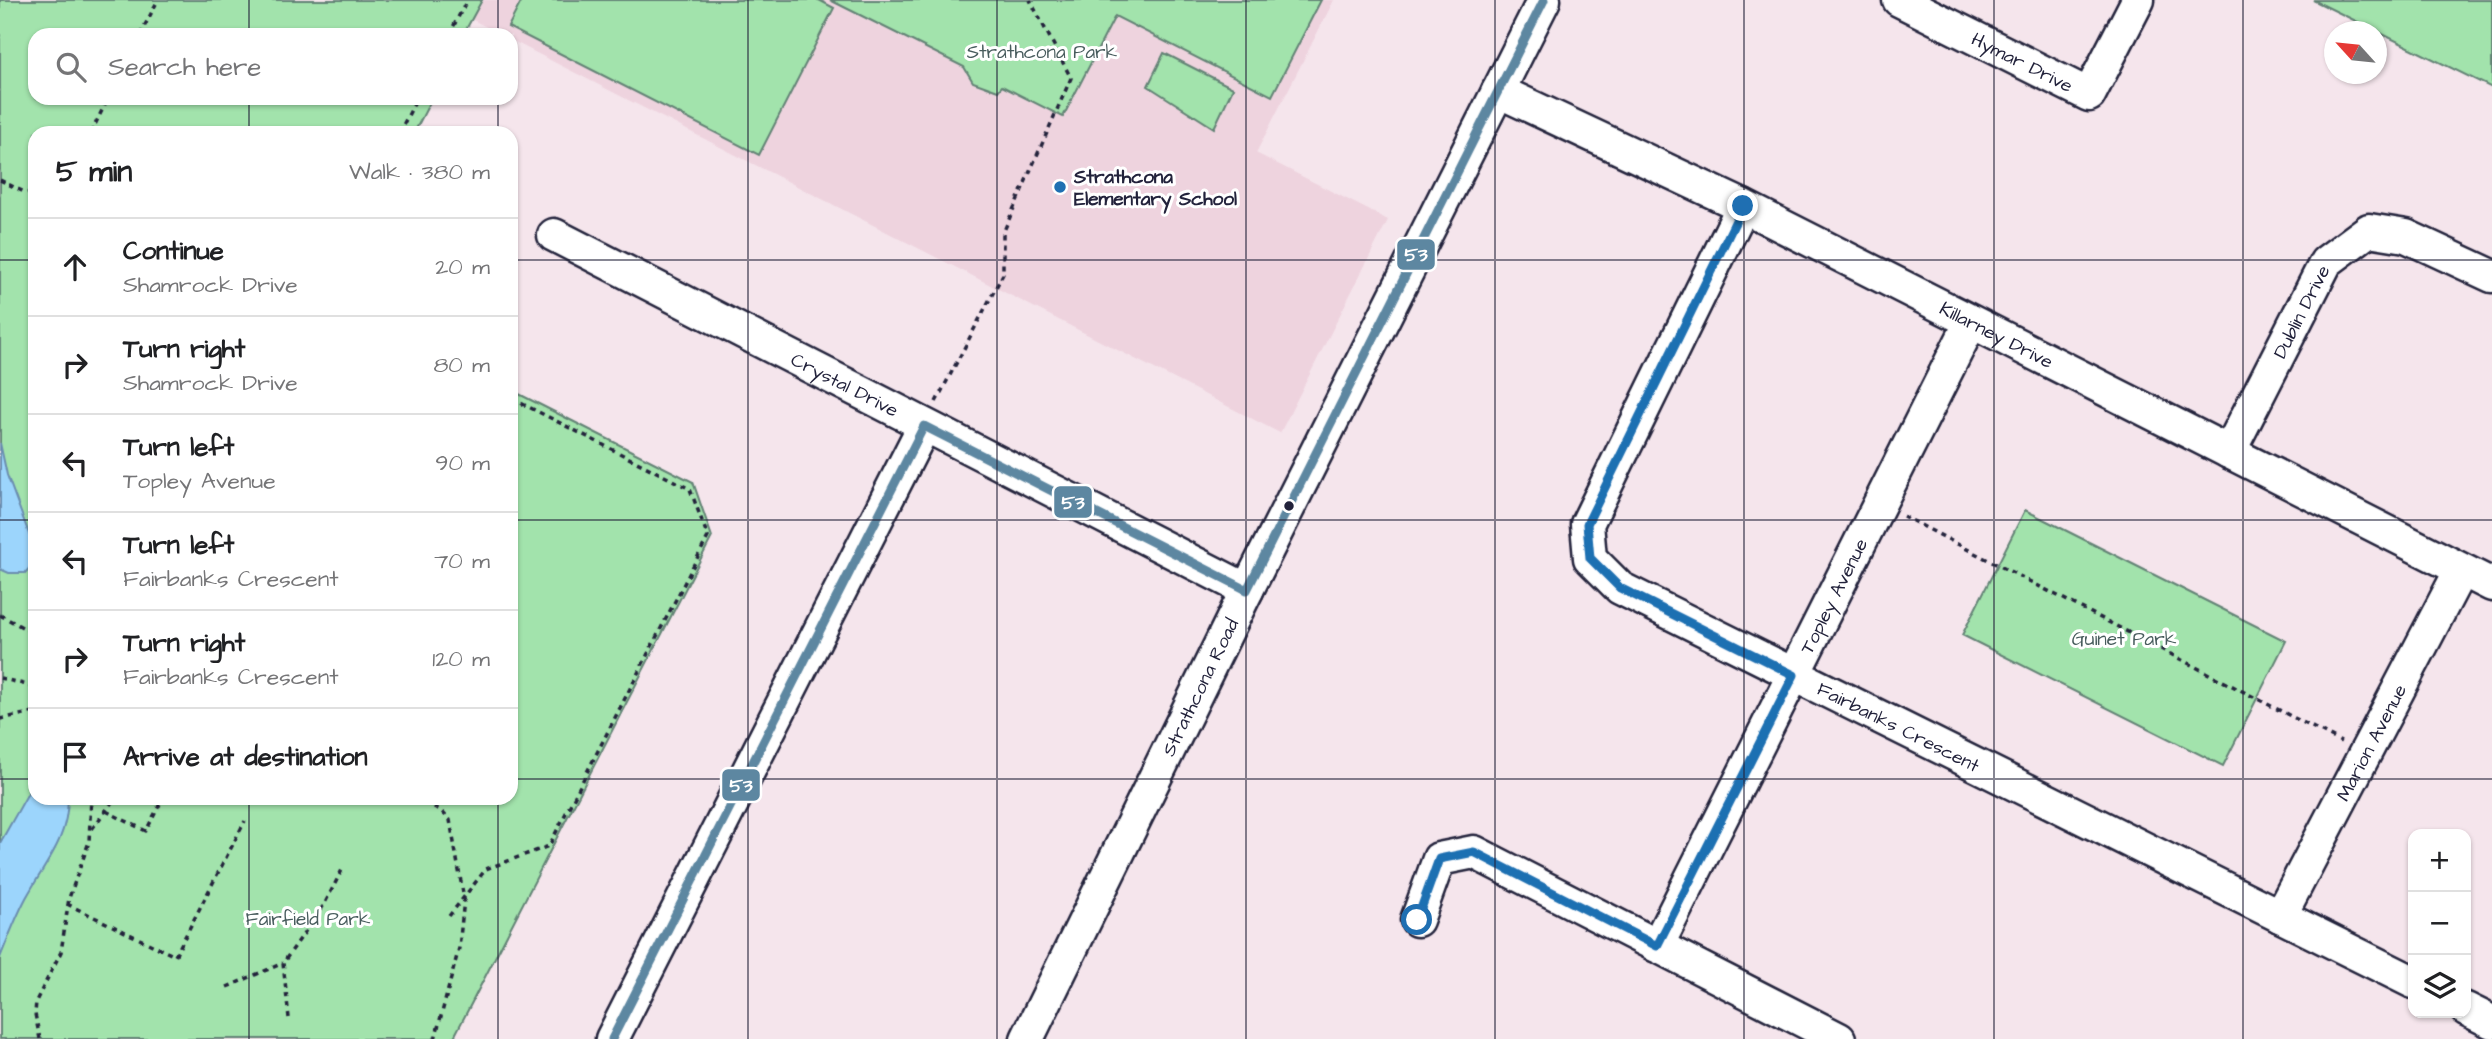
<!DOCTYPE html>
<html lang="en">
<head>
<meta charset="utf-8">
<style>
	:root { --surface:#fff; --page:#f2f2f2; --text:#202124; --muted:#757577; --line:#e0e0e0 }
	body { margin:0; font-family:"Architects Daughter",sans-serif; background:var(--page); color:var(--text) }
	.controls { position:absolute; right:21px; bottom:21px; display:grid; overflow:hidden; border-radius:14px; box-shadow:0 2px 5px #0004 }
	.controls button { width:63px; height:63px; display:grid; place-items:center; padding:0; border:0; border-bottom:2px solid var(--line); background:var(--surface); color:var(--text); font:35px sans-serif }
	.compass { position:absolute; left:2324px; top:21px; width:63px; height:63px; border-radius:50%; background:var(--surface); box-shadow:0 2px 5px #0004; rotate:297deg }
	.stop { position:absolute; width:21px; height:21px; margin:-16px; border:5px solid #1f6fb2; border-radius:50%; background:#fff }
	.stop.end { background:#1f6fb2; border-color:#fff; box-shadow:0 2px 7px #0008 }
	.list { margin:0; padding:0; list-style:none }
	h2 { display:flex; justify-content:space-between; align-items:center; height:91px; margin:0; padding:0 28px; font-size:30px }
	h2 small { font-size:23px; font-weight:400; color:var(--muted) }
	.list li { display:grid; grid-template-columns:46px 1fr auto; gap:21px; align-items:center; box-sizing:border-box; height:98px; padding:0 28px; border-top:2px solid var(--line) }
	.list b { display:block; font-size:26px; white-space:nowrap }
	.list p { margin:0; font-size:23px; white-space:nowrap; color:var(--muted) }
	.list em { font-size:23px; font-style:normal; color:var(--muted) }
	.icon { flex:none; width:38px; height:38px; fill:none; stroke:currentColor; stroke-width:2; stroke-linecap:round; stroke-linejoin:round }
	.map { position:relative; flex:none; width:2492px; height:1039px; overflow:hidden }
	.search { position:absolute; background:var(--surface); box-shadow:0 2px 5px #0004; left:28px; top:28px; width:490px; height:77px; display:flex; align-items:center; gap:18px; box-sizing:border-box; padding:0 24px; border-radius:21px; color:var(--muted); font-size:26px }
	.panel { position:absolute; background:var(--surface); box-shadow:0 2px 5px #0004; left:28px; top:126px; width:490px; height:679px; border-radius:21px }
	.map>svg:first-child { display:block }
	.built { fill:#eed3de }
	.green { fill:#a2e3ac; stroke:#628274; stroke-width:2 }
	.water { fill:#9cd5fc; stroke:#6b8daf; stroke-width:2 }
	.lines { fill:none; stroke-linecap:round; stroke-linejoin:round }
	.minor-casing { stroke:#22223b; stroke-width:37 }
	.path { stroke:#22223b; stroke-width:3.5; stroke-dasharray:5 5; stroke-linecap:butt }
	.minor { stroke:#fff; stroke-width:32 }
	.bus-1-casing { stroke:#fff; stroke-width:14 }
	.bus-1 { stroke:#5d87a1; stroke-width:9 }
	.route { stroke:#1f6fb2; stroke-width:9 }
	.grid { fill:none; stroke:#22223b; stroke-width:2; stroke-opacity:0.55 }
	.poi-dot { fill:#1f6fb2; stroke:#fff; stroke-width:2.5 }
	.bus-dot { fill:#22223b; stroke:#fff; stroke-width:2.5 }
	.labels { text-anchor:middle; stroke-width:6; stroke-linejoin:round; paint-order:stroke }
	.park-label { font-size:19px; fill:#485c5d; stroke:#fff }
	.street-label { font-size:19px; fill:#22223b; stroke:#fff }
	.poi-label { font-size:19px; font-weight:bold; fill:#22223b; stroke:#fff; text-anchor:start }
	.line-badge { stroke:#fff; stroke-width:2.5 }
	.badge-label { font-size:19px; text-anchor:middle; font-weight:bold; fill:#fff }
</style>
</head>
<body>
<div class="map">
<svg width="2492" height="1039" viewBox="0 0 2492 1039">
	<rect width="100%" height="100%" fill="#f5e5ec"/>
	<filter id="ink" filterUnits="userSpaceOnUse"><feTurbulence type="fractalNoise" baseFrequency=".0143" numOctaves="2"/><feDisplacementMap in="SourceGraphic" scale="14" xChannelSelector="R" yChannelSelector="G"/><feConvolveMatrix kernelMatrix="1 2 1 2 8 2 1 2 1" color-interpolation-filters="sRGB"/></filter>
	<g filter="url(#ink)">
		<!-- built -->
		<path class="built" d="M482,0H1334L1256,153L1388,220L1280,433L511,40V35H502L471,19Z"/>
		<!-- green -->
		<g class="green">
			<path d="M0,0H482L463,35H35V98H432L414,133H35V798H511V390L693,482L712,537L453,1039H0Z"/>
			<path d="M522,0H819L834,8L759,155L508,27Z"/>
			<path d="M830,0H1321L1272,96L1115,16L1063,117L1002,86L998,91L973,82L964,67Z"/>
			<path d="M2313,0H2492V88Z"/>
			<path d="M1164,53L1233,88L1214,128L1148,86Z"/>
			<path d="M2025,510L2286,641L2223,766L1962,635Z"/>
		</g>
		<!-- water -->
		<g class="water">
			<path d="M0,443L7,475L35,550V562L25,573H9L0,569Z"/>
			<path d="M35,762V798H68C67,842 46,861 26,898C16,917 8,938 0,958V843L28,793Z"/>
		</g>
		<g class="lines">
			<defs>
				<g id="minor">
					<path id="s1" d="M1899,0L2089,95L2138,0"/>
					<path id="s2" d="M1498,91L1743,206L2492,585"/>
					<path id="s3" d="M1743,206L1587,524L1590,558L1620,588L2413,982"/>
					<path id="s4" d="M554,235L1247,590"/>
					<path id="s5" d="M2229,452L2326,262L2369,230L2406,236L2492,276"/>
					<path id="s6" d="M2280,916L2461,570"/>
					<path d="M1417,920L1439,859L1474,852L1839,1039"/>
					<path id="s7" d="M1657,946L1971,322"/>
					<path d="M2466,1009L2492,1022"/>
					<path d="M612,1039L924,426"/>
					<path id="s8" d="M1027,1039L1247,590L1544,0"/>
				</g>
			</defs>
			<!-- minor casing -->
			<use href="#minor" class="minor-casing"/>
			<!-- path -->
			<g class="path">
				<path d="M140,35L158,0"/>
				<path d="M449,35L467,0"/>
				<path d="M91,133L108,98"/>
				<path d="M399,133L417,98"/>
				<path d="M0,180L26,193L35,192"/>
				<path d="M936,402L1003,274V233L1071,78L1030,0"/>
				<path d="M1903,516L2341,742"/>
				<path d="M0,615L35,634"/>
				<path d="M0,678L35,687"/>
				<path d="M0,719L35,712"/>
				<path d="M416,798L440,810L450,820L464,899L459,948L435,1039"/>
				<path d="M106,811L146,831L163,798"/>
				<path d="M92,829L115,798"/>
				<path d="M67,904L175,956L245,821"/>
				<path d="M449,916L486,869L549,846L708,537L690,489L511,398"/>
				<path d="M227,987L283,963"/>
				<path d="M289,1018L283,963L324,905L342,870"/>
				<path d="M40,1039L35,1014L36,1001L61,952L69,898L89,842L91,798"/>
			</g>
			<!-- minor -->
			<use href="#minor" class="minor"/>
			<defs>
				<path id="bus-1" d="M612,1039L924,426L1247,590L1544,0"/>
			</defs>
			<!-- bus-1 casing -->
			<use href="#bus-1" class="bus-1-casing"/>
			<!-- bus-1 -->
			<use href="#bus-1" class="bus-1"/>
		</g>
	</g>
	<g class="lines" filter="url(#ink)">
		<!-- route -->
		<path class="route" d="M1417,920L1439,859L1474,852L1657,946L1794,675L1620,588L1590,558L1587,524L1743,206"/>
	</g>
	<!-- grid -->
	<path class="grid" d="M249,0V35M498,0V35M748,0V1039M997,0V1039M1246,0V1039M1495,0V1039M1744,0V1039M1994,0V1039M2243,0V1039M249,98V133M498,98V133M0,260H35M511,260H2492M0,520H35M511,520H2492M0,779H35M511,779H2492M249,798V1039M498,798V1039"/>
	<!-- markers -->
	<circle class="poi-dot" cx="1060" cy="187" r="7"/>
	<circle class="bus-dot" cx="1289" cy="506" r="6"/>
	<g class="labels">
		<!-- park labels -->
		<g class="park-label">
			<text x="1042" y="58">Strathcona Park</text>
			<text x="2124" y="645">Guinet Park</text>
			<text x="308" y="925">Fairfield Park</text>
		</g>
		<!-- street labels -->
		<g class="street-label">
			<text dy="7" stroke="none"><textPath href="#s1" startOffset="138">Hymar Drive</textPath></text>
			<text dy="7" stroke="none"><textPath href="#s5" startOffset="158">Dublin Drive</textPath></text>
			<text dy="7" stroke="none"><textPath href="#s2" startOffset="555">Killarney Drive</textPath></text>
			<text dy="7" stroke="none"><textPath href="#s4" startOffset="327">Crystal Drive</textPath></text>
			<text dy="7" stroke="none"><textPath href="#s7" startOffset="392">Topley Avenue</textPath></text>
			<text dy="7" stroke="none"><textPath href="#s8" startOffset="392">Strathcona Road</textPath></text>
			<text dy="7" stroke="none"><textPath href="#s3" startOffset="742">Fairbanks Crescent</textPath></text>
			<text dy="7" stroke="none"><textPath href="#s6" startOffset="196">Marion Avenue</textPath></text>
		</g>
		<!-- poi labels -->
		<g class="poi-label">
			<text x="1074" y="183">Strathcona<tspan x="1074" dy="22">Elementary School</tspan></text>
		</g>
	</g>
	<g class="line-badge">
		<rect x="1396" y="238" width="40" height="33" rx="7" fill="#5d87a1"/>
		<rect x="1053" y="485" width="40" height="34" rx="7" fill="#5d87a1"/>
		<rect x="721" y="768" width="40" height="34" rx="7" fill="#5d87a1"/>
	</g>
	<g class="badge-label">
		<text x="1416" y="261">53</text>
		<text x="1073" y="509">53</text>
		<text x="741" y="792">53</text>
	</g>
</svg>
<div class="controls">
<button>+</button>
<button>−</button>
<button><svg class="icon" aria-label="layers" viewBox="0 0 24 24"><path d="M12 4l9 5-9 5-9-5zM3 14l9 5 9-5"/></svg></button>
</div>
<svg class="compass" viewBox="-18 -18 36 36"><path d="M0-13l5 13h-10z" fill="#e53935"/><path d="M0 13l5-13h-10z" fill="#757577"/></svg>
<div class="stop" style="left:1417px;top:920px"></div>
<div class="stop end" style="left:1743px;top:206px"></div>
<div class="search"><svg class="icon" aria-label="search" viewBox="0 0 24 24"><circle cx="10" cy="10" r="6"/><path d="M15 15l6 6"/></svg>Search here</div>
<section class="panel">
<h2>5 min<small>Walk · 380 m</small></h2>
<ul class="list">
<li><svg class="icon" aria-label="ahead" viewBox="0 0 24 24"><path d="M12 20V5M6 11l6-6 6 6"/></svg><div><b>Continue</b><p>Shamrock Drive</p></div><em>20 m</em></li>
<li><svg class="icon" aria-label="right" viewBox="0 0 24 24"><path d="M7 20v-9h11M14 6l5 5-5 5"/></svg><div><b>Turn right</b><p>Shamrock Drive</p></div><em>80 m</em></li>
<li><svg class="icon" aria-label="left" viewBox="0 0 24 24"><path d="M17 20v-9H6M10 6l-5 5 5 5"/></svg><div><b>Turn left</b><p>Topley Avenue</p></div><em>90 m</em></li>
<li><svg class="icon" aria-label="left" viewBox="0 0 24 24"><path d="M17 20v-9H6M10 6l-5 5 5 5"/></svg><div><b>Turn left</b><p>Fairbanks Crescent</p></div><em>70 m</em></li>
<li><svg class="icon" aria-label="right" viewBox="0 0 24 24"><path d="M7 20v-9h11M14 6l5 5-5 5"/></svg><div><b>Turn right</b><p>Fairbanks Crescent</p></div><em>120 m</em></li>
<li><svg class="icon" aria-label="arrive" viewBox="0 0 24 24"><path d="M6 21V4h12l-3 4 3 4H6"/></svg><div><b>Arrive at destination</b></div></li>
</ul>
</section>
</div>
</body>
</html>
